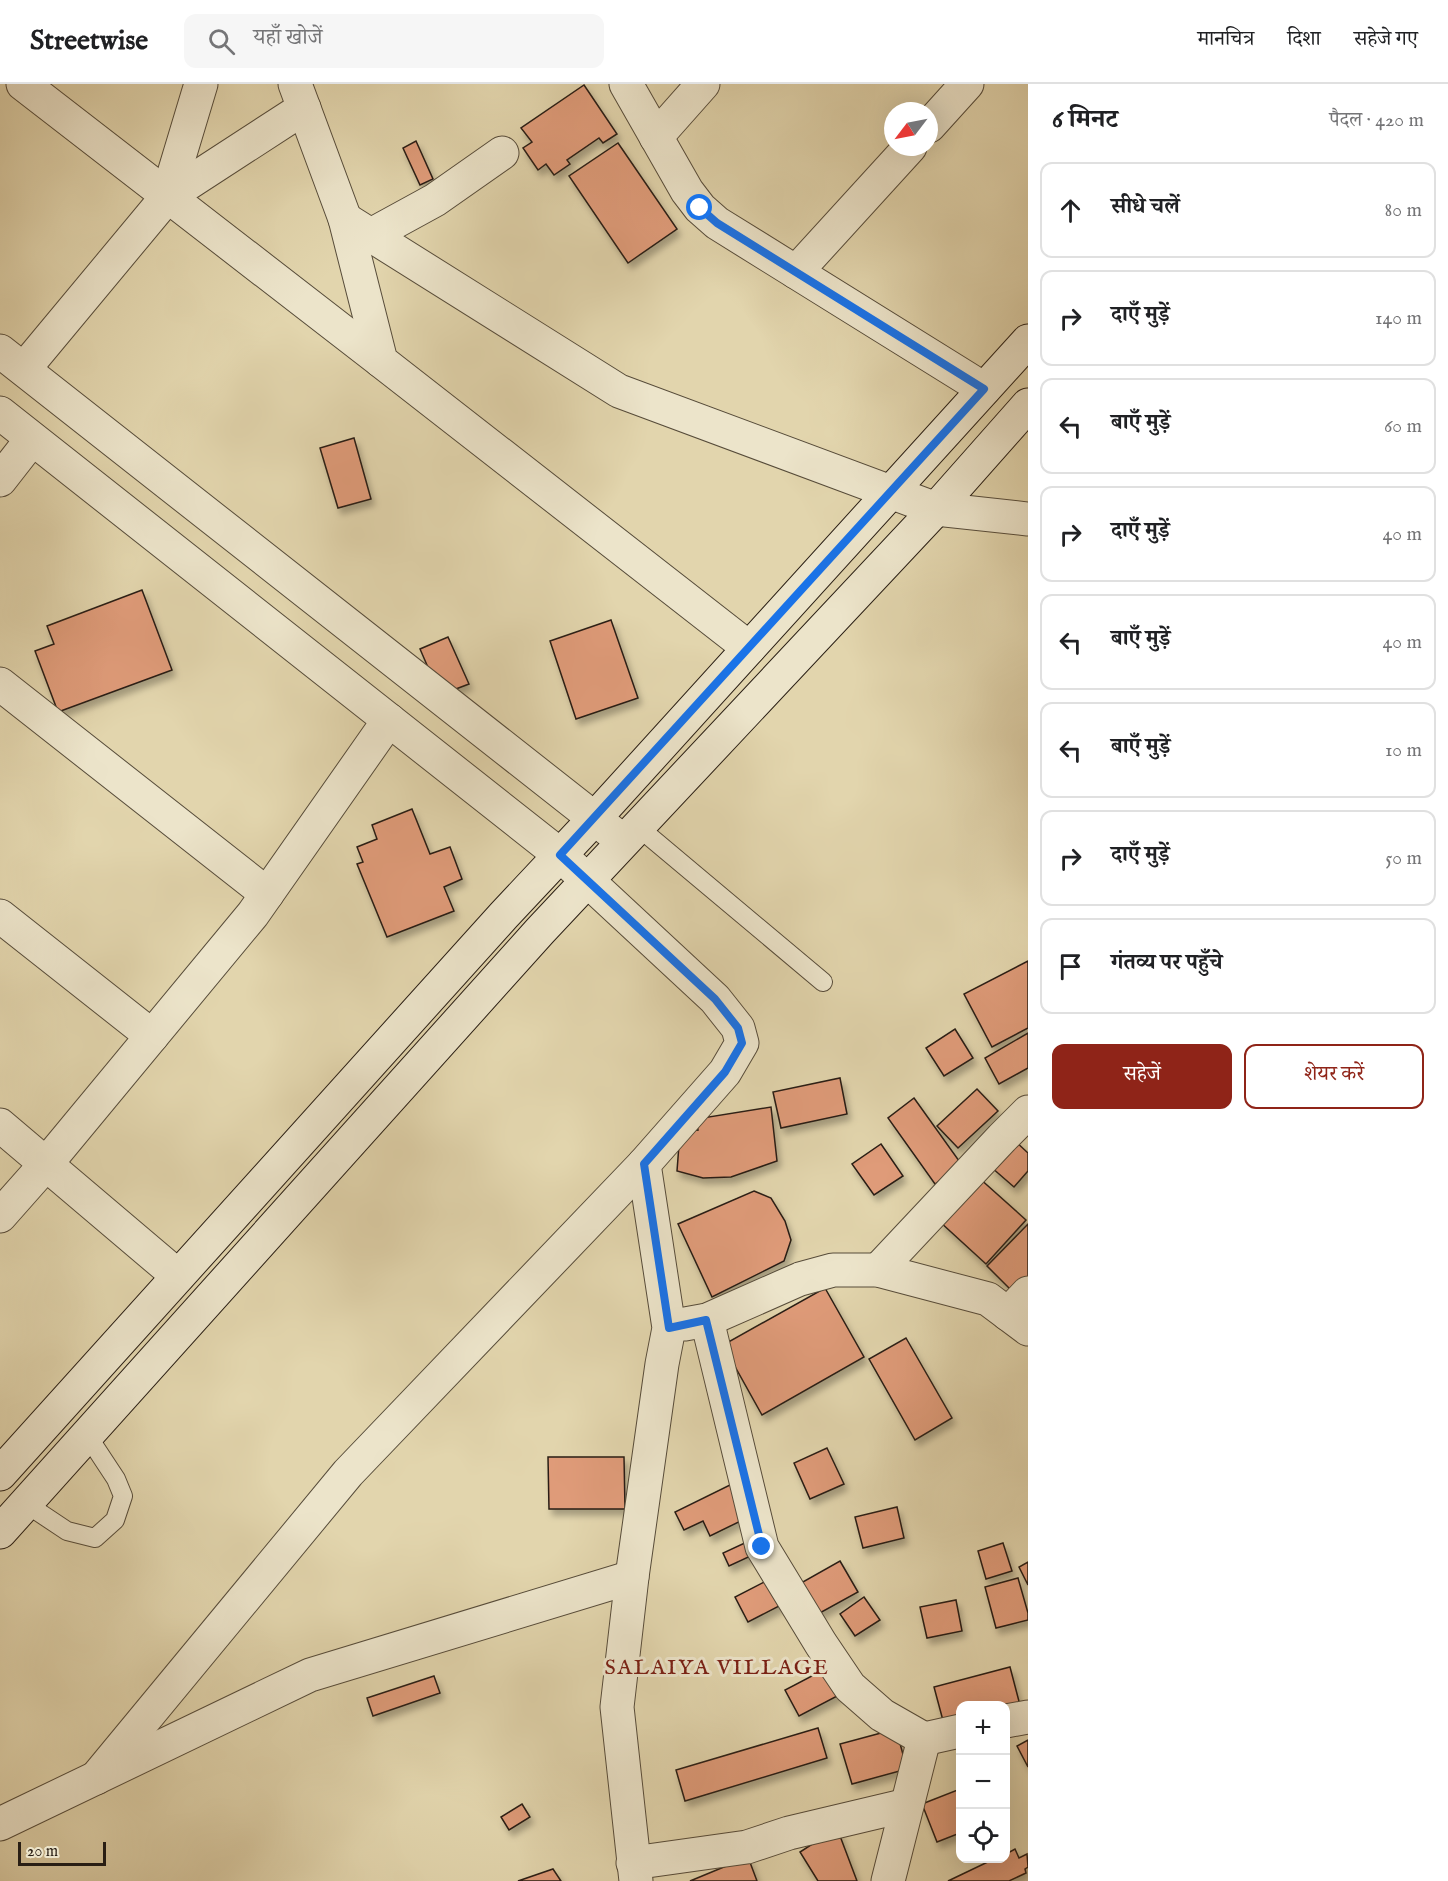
<!DOCTYPE html>
<html lang="hi">
<head>
<meta charset="utf-8">
<style>
	:root { --surface:#fff; --page:#f6f6f6; --text:#202124; --muted:#757577; --line:#e0e0e0; --accent:#8f2418 }
	body { margin:0; font-family:"IM FELL English","Noto Serif Devanagari",serif; background:var(--page); color:var(--text) }
	.controls { position:absolute; right:18px; bottom:18px; display:grid; overflow:hidden; border-radius:12px; box-shadow:0 6px 24px #0002 }
	.controls button { width:54px; height:54px; display:grid; place-items:center; padding:0; border:0; border-bottom:2px solid var(--line); background:var(--surface); color:var(--text); font:30px sans-serif }
	.compass { position:absolute; left:884px; top:18px; width:54px; height:54px; border-radius:50%; background:var(--surface); box-shadow:0 6px 24px #0002; rotate:238deg }
	.scale { position:absolute; left:18px; bottom:15px; width:88px; box-sizing:border-box; padding-left:6px; border:3px solid #291e14; border-top:0; font-size:16px; line-height:21px; white-space:nowrap; color:#291e14; -webkit-text-stroke:4px #ece4ca; paint-order:stroke }
	.stop { position:absolute; width:18px; height:18px; margin:-14px; border:4px solid #1a73e8; border-radius:50%; background:#fff }
	.stop.end { background:#1a73e8; border-color:#fff; box-shadow:0 2px 6px #0008 }
	.list { margin:0; padding:0; list-style:none }
	h2 { display:flex; justify-content:space-between; align-items:center; height:78px; margin:0; padding:0 24px; font-size:26px }
	h2 small { font-size:20px; font-weight:400; color:var(--muted) }
	.list li { display:grid; grid-template-columns:39px 1fr auto; gap:18px; align-items:center; box-sizing:border-box; height:96px; margin:0 12px 12px; padding:0 12px; border:2px solid var(--line); border-radius:12px }
	.list b { display:block; font-size:22px; white-space:nowrap }
	.list em { font-size:20px; font-style:normal; color:var(--muted) }
	.actions { display:flex; gap:12px; padding:18px 24px }
	.actions a { flex:1; padding:14px 0; border:2px solid var(--accent); border-radius:12px; text-align:center; font-size:21px; color:var(--accent) }
	.actions .main { background:var(--accent); color:#fff }
	.icon { flex:none; width:33px; height:33px; fill:none; stroke:currentColor; stroke-width:2; stroke-linecap:round; stroke-linejoin:round }
	.map { position:relative; flex:none; width:1028px; height:1797px; overflow:hidden }
	header { display:flex; align-items:center; gap:36px; box-sizing:border-box; height:84px; padding:0 30px; background:var(--surface); border-bottom:2px solid var(--line) }
	header strong { font-size:28px }
	nav { display:flex; gap:33px; margin-inline-start:auto; font-size:21px }
	.search { width:420px; height:54px; background:var(--page); display:flex; align-items:center; gap:15px; box-sizing:border-box; padding:0 21px; border-radius:12px; color:var(--muted); font-size:22px }
	main { display:flex }
	aside { flex:1; background:var(--surface) }
	.map>svg:first-child { display:block }
	.building { fill:#df9b79; stroke:#291e14; stroke-width:1.5; filter:url(#shadow) }
	.lines { fill:none; stroke-linecap:round; stroke-linejoin:round }
	.lane-casing { stroke:#574c3a; stroke-width:20 }
	.street-casing { stroke:#574c3a; stroke-width:35 }
	.secondary-casing { stroke:#291e14; stroke-width:35 }
	.lane { stroke:#ece4ca; stroke-width:18 }
	.street { stroke:#ece4ca; stroke-width:33 }
	.secondary { stroke:#ece4ca; stroke-width:33 }
	.route { stroke:#1a73e8; stroke-width:8 }
	.labels { text-anchor:middle; stroke-width:6; stroke-linejoin:round; paint-order:stroke }
	.neighbourhood-label { font-size:22px; letter-spacing:1.5px; fill:#7a1f14; stroke:#ece4ca }
</style>
</head>
<body>
<header>
<strong>Streetwise</strong>
<div class="search"><svg class="icon" aria-label="search" viewBox="0 0 24 24"><circle cx="10" cy="10" r="6"/><path d="M15 15l6 6"/></svg>यहाँ खोजें</div>
<nav><a>मानचित्र</a><a>दिशा</a><a>सहेजे गए</a></nav>
</header>
<main>
<div class="map">
<svg width="1028" height="1797" viewBox="0 0 1028 1797">
	<defs>
		<filter id="shadow"><feDropShadow dx="3.5" dy="6" stdDeviation="3" flood-color="#0004"/></filter>
	</defs>
	<rect width="100%" height="100%" fill="#e2d5ad"/>
	<filter id="stains"><feTurbulence type="fractalNoise" baseFrequency=".00333" numOctaves="4"/><feColorMatrix values="0 0 0 0 .2 0 0 0 0 .09 0 0 0 0 .02 0 0 0 .5 -.17"/></filter>
	<radialGradient id="worn" r=".72"><stop offset=".6" stop-color="#630" stop-opacity="0"/><stop offset="1" stop-color="#630" stop-opacity=".3"/></radialGradient>
	<!-- building -->
	<g class="building">
		<path d="M584,1L617,50L603,59L599,54L567,76L570,80L554,91L546,80L538,86L523,64L532,58L521,44Z"/>
		<path d="M416,57L433,95L420,101L403,64Z"/>
		<path d="M618,59L677,145L628,179L569,92Z"/>
		<path d="M354,354L371,415L338,424L320,364Z"/>
		<path d="M142,506L172,586L58,628L35,567L54,560L47,542Z"/>
		<path d="M611,536L638,614L576,635L550,557Z"/>
		<path d="M448,553L469,600L440,611L420,565Z"/>
		<path d="M412,725L430,770L450,763L462,795L444,803L454,827L387,853L357,780L363,778L357,763L377,755L372,741Z"/>
		<path d="M1028,877V944L992,963L964,910Z"/>
		<path d="M955,945L973,974L944,992L926,964Z"/>
		<path d="M1028,949V984L999,1000L985,974Z"/>
		<path d="M840,994L847,1030L781,1044L773,1008Z"/>
		<path d="M977,1005L998,1027L958,1064L937,1042Z"/>
		<path d="M914,1014L962,1081L935,1100L888,1034Z"/>
		<path d="M771,1023L777,1077L731,1093L703,1094L677,1087L680,1048L698,1046L696,1035Z"/>
		<path d="M1014,1056L1028,1069V1087L1014,1103L991,1083Z"/>
		<path d="M881,1060L903,1092L874,1111L852,1080Z"/>
		<path d="M978,1093L1026,1136L986,1180L939,1137Z"/>
		<path d="M754,1107L771,1114L785,1137L791,1156L784,1177L712,1213L678,1140Z"/>
		<path d="M1028,1140V1198L1016,1211L987,1182Z"/>
		<path d="M825,1204L864,1273L762,1331L723,1261Z"/>
		<path d="M906,1254L952,1334L915,1356L869,1275Z"/>
		<path d="M827,1364L844,1400L810,1415L794,1379Z"/>
		<path d="M548,1373H624L625,1425H549Z"/>
		<path d="M734,1399L751,1432L710,1452L703,1437L684,1446L675,1428Z"/>
		<path d="M897,1423L904,1454L863,1464L855,1433Z"/>
		<path d="M749,1457L755,1470L729,1482L723,1469Z"/>
		<path d="M1003,1459L1012,1487L986,1495L978,1467Z"/>
		<path d="M840,1477L858,1508L818,1530L801,1499Z"/>
		<path d="M1028,1478V1501L1019,1483Z"/>
		<path d="M772,1494L785,1519L748,1538L735,1513Z"/>
		<path d="M1018,1494L1028,1529V1536L996,1544L985,1503Z"/>
		<path d="M864,1513L880,1536L855,1552L840,1530Z"/>
		<path d="M956,1516L962,1547L927,1554L920,1523Z"/>
		<path d="M829,1583L843,1609L799,1632L785,1606Z"/>
		<path d="M1010,1583L1021,1625L1006,1622H960V1640L945,1644L934,1603Z"/>
		<path d="M434,1592L440,1609L373,1632L367,1614Z"/>
		<path d="M818,1644L827,1674L685,1717L676,1686Z"/>
		<path d="M896,1645L907,1685L852,1700L840,1660Z"/>
		<path d="M1028,1656V1683L1017,1662Z"/>
		<path d="M960,1705V1749L937,1758L922,1720Z"/>
		<path d="M522,1720L530,1733L509,1746L501,1733Z"/>
		<path d="M837,1744L857,1797H818L800,1768Z"/>
		<path d="M1015,1765L1019,1774L1027,1770L1028,1783L1025,1785L1026,1789L1009,1797H948L996,1774H1006V1770Z"/>
		<path d="M748,1773L757,1797H690Z"/>
		<path d="M553,1785L561,1797H518Z"/>
	</g>
	<g class="lines">
		<defs>
			<g id="lane">
				<path d="M637,742L823,898"/>
				<path d="M25,1419L67,1447L95,1454L115,1436L123,1412L116,1395L87,1351"/>
			</g>
			<g id="street">
				<path d="M23,0L381,277"/>
				<path d="M295,0L345,135L381,277L749,564"/>
				<path d="M626,0L687,107L700,124L717,139L984,305"/>
				<path d="M929,42L967,0"/>
				<path d="M656,53L703,0"/>
				<path d="M167,113L304,24"/>
				<path d="M345,135L619,307L936,425L1028,435"/>
				<path d="M371,151L435,116L502,69"/>
				<path d="M796,188L910,63"/>
				<path d="M0,267L623,757"/>
				<path d="M24,285L167,113L201,0"/>
				<path d="M0,329L560,771L715,915L738,944L742,959L725,988L644,1080L669,1244L662,1280L632,1493L617,1623L636,1797"/>
				<path d="M0,396L32,355"/>
				<path d="M0,600L267,810"/>
				<path d="M0,832L152,952"/>
				<path d="M0,1041L178,1192"/>
				<path d="M0,1132L46,1080L253,830L389,636"/>
				<path d="M878,1186L1002,1054L1028,1028"/>
				<path d="M1008,1230L1028,1209"/>
				<path d="M707,1236L762,1463L821,1560L850,1603L882,1631L924,1655L888,1797"/>
				<path d="M685,1240L707,1236L800,1195L833,1186H878L988,1215L1028,1245"/>
				<path d="M1006,1637L1028,1633"/>
				<path d="M924,1655L960,1647"/>
				<path d="M96,1694L348,1389L644,1080"/>
				<path d="M0,1740L310,1591L632,1493"/>
				<path d="M633,1779L747,1763L789,1749L907,1721"/>
			</g>
			<g id="secondary">
				<path d="M0,1390L504,831L595,734L1028,257"/>
				<path d="M0,1448L540,847L936,425L1028,321"/>
			</g>
		</defs>
		<!-- lane casing -->
		<use href="#lane" class="lane-casing"/>
		<!-- street casing -->
		<use href="#street" class="street-casing"/>
		<!-- secondary casing -->
		<use href="#secondary" class="secondary-casing"/>
		<!-- lane -->
		<use href="#lane" class="lane"/>
		<!-- street -->
		<use href="#street" class="street"/>
		<!-- secondary -->
		<use href="#secondary" class="secondary"/>
	</g>
	<g class="lines">
		<!-- route -->
		<path class="route" d="M700,124L717,139L984,305L560,771L715,915L738,944L742,959L725,988L644,1080L669,1244L706,1236L762,1463"/>
	</g>
	<g class="labels">
		<!-- neighbourhood labels -->
		<g class="neighbourhood-label">
			<text x="717" y="1590">SALAIYA VILLAGE</text>
		</g>
	</g>
	<rect width="100%" height="100%" filter="url(#stains)"/>
	<rect width="100%" height="100%" fill="url(#worn)"/>
</svg>
<div class="controls">
<button>+</button>
<button>−</button>
<button><svg class="icon" aria-label="locate" viewBox="0 0 24 24"><circle cx="12" cy="12" r="6"/><path d="M12 2v4M12 18v4M2 12h4M18 12h4"/></svg></button>
</div>
<svg class="compass" viewBox="-18 -18 36 36"><path d="M0-13l5 13h-10z" fill="#e53935"/><path d="M0 13l5-13h-10z" fill="#757577"/></svg>
<div class="scale">20 m</div>
<div class="stop" style="left:700px;top:124px"></div>
<div class="stop end" style="left:762px;top:1463px"></div>
</div>
<aside>
<h2>6 मिनट<small>पैदल · 420 m</small></h2>
<ul class="list">
<li><svg class="icon" aria-label="ahead" viewBox="0 0 24 24"><path d="M12 20V5M6 11l6-6 6 6"/></svg><div><b>सीधे चलें</b></div><em>80 m</em></li>
<li><svg class="icon" aria-label="right" viewBox="0 0 24 24"><path d="M7 20v-9h11M14 6l5 5-5 5"/></svg><div><b>दाएँ मुड़ें</b></div><em>140 m</em></li>
<li><svg class="icon" aria-label="left" viewBox="0 0 24 24"><path d="M17 20v-9H6M10 6l-5 5 5 5"/></svg><div><b>बाएँ मुड़ें</b></div><em>60 m</em></li>
<li><svg class="icon" aria-label="right" viewBox="0 0 24 24"><path d="M7 20v-9h11M14 6l5 5-5 5"/></svg><div><b>दाएँ मुड़ें</b></div><em>40 m</em></li>
<li><svg class="icon" aria-label="left" viewBox="0 0 24 24"><path d="M17 20v-9H6M10 6l-5 5 5 5"/></svg><div><b>बाएँ मुड़ें</b></div><em>40 m</em></li>
<li><svg class="icon" aria-label="left" viewBox="0 0 24 24"><path d="M17 20v-9H6M10 6l-5 5 5 5"/></svg><div><b>बाएँ मुड़ें</b></div><em>10 m</em></li>
<li><svg class="icon" aria-label="right" viewBox="0 0 24 24"><path d="M7 20v-9h11M14 6l5 5-5 5"/></svg><div><b>दाएँ मुड़ें</b></div><em>50 m</em></li>
<li><svg class="icon" aria-label="arrive" viewBox="0 0 24 24"><path d="M6 21V4h12l-3 4 3 4H6"/></svg><div><b>गंतव्य पर पहुँचे</b></div></li>
</ul>
<div class="actions"><a class="main">सहेजें</a><a>शेयर करें</a></div>
</aside>
</main>
</body>
</html>
